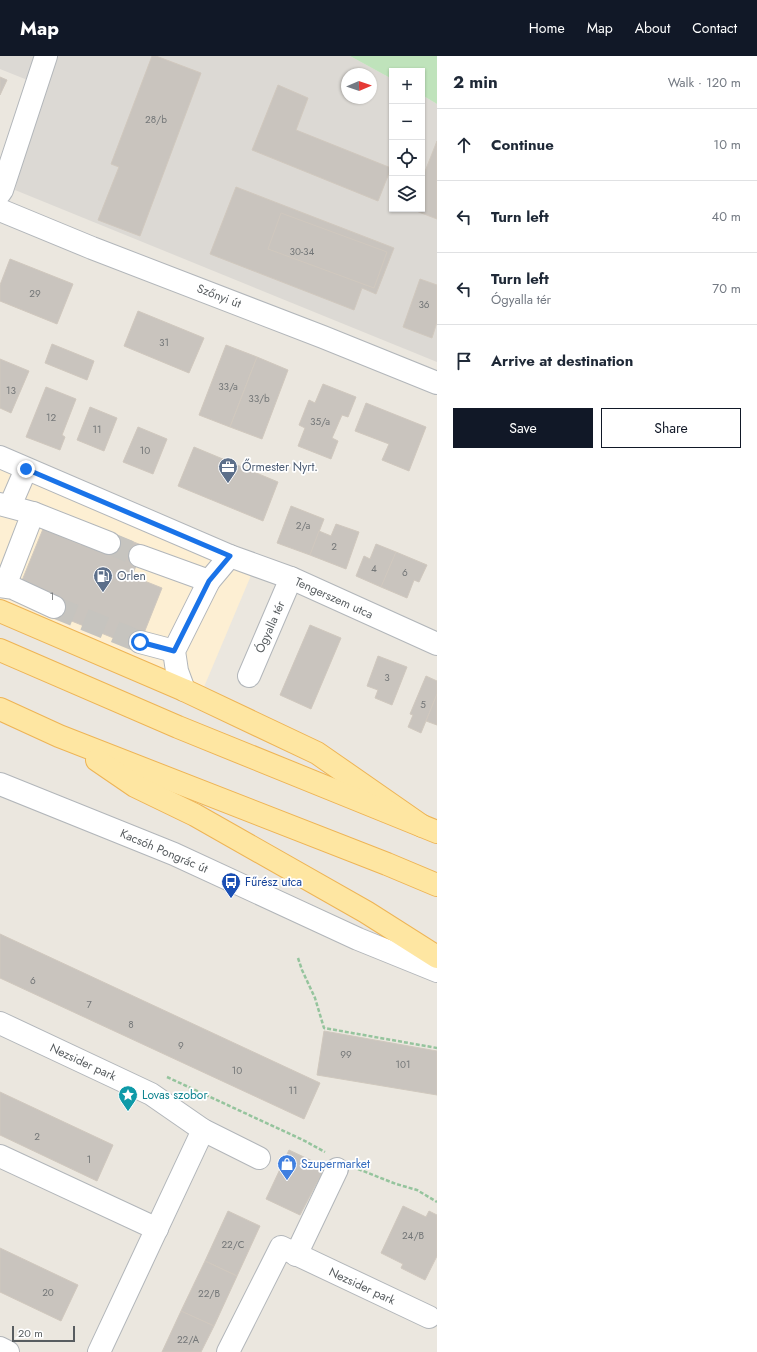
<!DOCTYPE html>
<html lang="en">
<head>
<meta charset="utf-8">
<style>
	:root { --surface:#fff; --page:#f2f2f3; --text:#1f2937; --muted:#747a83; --line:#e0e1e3; --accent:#111827 }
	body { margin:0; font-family:Jost,sans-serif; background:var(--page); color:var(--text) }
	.controls { position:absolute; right:12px; top:12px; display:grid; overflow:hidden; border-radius:0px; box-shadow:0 1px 3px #0004 }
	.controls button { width:36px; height:36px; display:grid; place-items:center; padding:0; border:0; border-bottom:1px solid var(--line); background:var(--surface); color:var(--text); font:20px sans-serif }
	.compass { position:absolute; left:341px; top:12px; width:36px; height:36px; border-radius:50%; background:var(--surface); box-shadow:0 1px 3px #0004; rotate:88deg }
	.scale { position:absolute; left:12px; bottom:10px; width:63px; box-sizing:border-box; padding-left:4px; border:2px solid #585d60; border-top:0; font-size:11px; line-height:14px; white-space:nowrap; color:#585d60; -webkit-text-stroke:3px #fff; paint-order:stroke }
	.stop { position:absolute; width:12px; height:12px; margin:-9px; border:3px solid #1a73e8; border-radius:50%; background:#fff }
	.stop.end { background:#1a73e8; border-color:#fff; box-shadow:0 1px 4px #0008 }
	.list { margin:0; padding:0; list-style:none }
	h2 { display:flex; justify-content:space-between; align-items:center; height:52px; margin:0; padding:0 16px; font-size:17px }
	h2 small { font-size:13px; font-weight:400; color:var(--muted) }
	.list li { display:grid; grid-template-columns:26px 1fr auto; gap:12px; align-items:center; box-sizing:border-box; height:72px; padding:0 16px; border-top:1px solid var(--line) }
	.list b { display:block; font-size:15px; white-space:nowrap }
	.list p { margin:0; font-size:13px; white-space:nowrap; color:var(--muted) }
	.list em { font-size:13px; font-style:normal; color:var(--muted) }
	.actions { display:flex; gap:8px; padding:12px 16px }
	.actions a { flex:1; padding:9px 0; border:1px solid var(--accent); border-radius:0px; text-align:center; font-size:14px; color:var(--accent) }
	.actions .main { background:var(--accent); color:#fff }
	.icon { flex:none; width:22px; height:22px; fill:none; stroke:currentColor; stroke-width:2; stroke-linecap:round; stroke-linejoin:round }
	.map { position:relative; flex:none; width:437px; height:1296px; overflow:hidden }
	header { display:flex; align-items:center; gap:24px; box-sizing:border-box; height:56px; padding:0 20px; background:var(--accent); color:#fff }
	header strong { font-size:19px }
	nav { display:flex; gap:22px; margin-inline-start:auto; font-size:14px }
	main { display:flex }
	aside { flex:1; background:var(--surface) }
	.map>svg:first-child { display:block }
	.commercial { fill:#fdefd3 }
	.industrial { fill:#dcd9d4; fill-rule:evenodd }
	.green { fill:#bfe3bb }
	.building { fill:#c9c4be; stroke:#d0c8be }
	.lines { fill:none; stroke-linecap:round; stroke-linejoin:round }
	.minor-tunnel { stroke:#c6c4bf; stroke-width:22; stroke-dasharray:22 11; stroke-linecap:butt }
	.minor-casing { stroke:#b2b6ba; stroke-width:24 }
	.major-casing { stroke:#eeb455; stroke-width:24 }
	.path { stroke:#95c49d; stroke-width:2.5; stroke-dasharray:4 2; stroke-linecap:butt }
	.minor { stroke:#fff; stroke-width:22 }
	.major { stroke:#fee6a2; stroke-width:22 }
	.route { stroke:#1a73e8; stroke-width:5 }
	.labels { text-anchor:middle; stroke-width:3.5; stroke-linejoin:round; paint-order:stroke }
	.number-label { font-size:10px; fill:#747778 }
	.street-label { font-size:12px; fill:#585d60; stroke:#fff }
	.service-label { font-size:12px; fill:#4e5e75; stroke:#fff; text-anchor:start }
	.transit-label { font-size:12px; fill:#164399; stroke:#fff; text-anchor:start }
	.culture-label { font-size:12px; fill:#0d838f; stroke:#fff; text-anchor:start }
	.shop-label { font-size:12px; fill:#366cbe; stroke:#fff; text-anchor:start }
</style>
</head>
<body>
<header>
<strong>Map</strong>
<nav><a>Home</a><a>Map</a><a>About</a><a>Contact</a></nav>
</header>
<main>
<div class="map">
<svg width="437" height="1296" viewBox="0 0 437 1296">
	<rect width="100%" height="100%" fill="#ebe7df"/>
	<!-- commercial -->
	<path class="commercial" d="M0,408L252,517L204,631L0,543Z"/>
	<!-- industrial -->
	<path class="industrial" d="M0,0H350L392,23V153H422V39L437,48V306L15,134L40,29L0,13ZM347,18H371V42H347Z"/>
	<!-- green -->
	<path class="green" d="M350,0H437V48L422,39V15H392V23Z"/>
	<!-- building -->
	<g class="building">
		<path d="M152,0H156L201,17L140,180L98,164L119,111L111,108Z"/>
		<path d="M0,21L7,24L0,39Z"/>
		<path d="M278,29L308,42L296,74L391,112L378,145L252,94Z"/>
		<path d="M437,85V163L411,153H422V123Z"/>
		<path d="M236,131L394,192L376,238L362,232L354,254L210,198Z"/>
		<path d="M281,157L387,196L374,232L268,193Z"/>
		<path d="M10,203L73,228L57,268L0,245V229Z"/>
		<path d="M420,223L437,229V266L432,282L403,271Z"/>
		<path d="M138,255L204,282L189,317L124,290Z"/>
		<path d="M52,288L94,305L87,324L45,307Z"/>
		<path d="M226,289L257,301L230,371L199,359Z"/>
		<path d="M257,301L288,314L262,383L230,371Z"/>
		<path d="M0,303L29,315L11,357L0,352Z"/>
		<path d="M323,328L356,341L348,361L342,359L332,382L338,385L331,403L298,390L305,372L299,369L309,344L315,347Z"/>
		<path d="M46,331L76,343L62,379L65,381L60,394L26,381Z"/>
		<path d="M366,347L426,371L409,415L382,404L389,388L355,375Z"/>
		<path d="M90,351L117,362L104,395L77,384Z"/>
		<path d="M138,371L167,383L153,418L123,406Z"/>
		<path d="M194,391L278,426L263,465L178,430Z"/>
		<path d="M291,450L324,463L310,499L277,487Z"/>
		<path d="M336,468L359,476L346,513L310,499L319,475L331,480Z"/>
		<path d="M43,473L81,489L82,486L113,478L144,490L132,520L162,532L138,592L52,557L21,527Z"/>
		<path d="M376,488L396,496L381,531L356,520L364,500L370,503Z"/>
		<path d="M396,496L427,509L419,526L414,524L407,542L381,531Z"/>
		<path d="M310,569L341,582L311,653L280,639Z"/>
		<path d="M378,600L407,611L392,649L375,642L378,634L367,630Z"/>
		<path d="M426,620L437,625V638L421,677L408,671L413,659L410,658Z"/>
		<path d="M437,638V669L426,665Z"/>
		<path d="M0,878L320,1027L304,1063L0,922Z"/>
		<path d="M324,975L437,995V1039L317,1019Z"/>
		<path d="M0,1036L113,1089L97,1125L0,1079Z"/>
		<path d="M289,1094L325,1111L300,1159L266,1143Z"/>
		<path d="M403,1150L426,1161L429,1155L437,1159V1200L425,1224L401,1212L403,1208L381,1197Z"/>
		<path d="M228,1155L260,1170L237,1220L205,1205Z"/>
		<path d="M0,1192L78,1229L61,1265L0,1236Z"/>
		<path d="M205,1205L237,1220L214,1270L181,1255Z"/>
		<path d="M181,1255L214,1270L201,1296H162Z"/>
	</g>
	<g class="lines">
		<!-- minor-tunnel -->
		<g class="minor-tunnel">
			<path d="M109,487L140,500"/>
			<path d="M54,551L140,586"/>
		</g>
		<defs>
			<g id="minor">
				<path d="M0,137L2,134L46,0"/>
				<path d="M0,154L92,192L323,281L437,327"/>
				<path d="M0,401L230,500L291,522L437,588"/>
				<path d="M0,448L33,457L109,487"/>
				<path d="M10,450L26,413"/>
				<path d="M140,500L209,525"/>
				<path d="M0,530L8,522L33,457"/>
				<path d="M0,530L13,532L54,551"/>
				<path d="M140,586L174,595"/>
				<path d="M249,620L291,522"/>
				<path d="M184,634L177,615L174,595L209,525L230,500"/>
				<path d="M0,728L174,798L358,883L437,915"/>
				<path d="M0,967L151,1038L203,1074L259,1102"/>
				<path d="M0,1100L157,1173"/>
				<path d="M296,1199L337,1113"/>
				<path d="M0,1292L8,1296"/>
				<path d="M99,1296L203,1074"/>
				<path d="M228,1296L281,1191L429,1261"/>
			</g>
			<g id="major">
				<path d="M0,555L184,634L317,697L422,770"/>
				<path d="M0,594L178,671L437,776"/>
				<path d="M0,653L59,680L387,808L437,829"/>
				<path d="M97,704L135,730L195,759L366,856L437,901"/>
			</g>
		</defs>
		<!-- minor casing -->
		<use href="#minor" class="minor-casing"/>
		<!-- major casing -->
		<use href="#major" class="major-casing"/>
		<!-- path -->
		<g class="path">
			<path d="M298,902L302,914L315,942L324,972L437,992"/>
			<path d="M167,1021L303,1084L325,1096"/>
			<path d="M358,1113L396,1128L417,1134L437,1146"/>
		</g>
		<!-- minor -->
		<use href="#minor" class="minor"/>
		<!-- major -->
		<use href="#major" class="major"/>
	</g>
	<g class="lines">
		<!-- route -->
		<path class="route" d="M26,413L230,500L209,525L174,595L140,586"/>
	</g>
	<!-- icons -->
	<defs>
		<symbol id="office-pin" viewBox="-11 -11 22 30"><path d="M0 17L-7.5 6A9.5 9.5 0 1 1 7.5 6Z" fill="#5c6f8a" stroke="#fff"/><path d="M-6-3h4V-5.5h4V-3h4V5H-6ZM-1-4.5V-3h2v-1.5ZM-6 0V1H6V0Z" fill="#fff"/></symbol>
		<symbol id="fuel-pin" viewBox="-11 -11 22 30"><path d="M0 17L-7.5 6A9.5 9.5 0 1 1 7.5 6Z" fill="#5c6f8a" stroke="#fff"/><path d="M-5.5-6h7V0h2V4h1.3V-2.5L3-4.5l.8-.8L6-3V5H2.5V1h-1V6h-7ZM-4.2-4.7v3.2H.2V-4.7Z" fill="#fff"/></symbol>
		<symbol id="bus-pin" viewBox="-11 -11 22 30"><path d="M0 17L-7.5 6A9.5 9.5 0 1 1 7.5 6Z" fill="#1a4fb4" stroke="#fff"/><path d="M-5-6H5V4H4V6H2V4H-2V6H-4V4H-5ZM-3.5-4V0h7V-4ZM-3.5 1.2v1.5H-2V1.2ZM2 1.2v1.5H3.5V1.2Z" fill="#fff"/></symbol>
		<symbol id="sight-pin" viewBox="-11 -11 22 30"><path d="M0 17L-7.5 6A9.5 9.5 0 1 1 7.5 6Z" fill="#0f9aa8" stroke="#fff"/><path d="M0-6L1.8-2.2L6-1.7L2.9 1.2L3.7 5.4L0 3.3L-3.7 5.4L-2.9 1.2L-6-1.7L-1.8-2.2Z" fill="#fff"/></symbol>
		<symbol id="shop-pin" viewBox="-11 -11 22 30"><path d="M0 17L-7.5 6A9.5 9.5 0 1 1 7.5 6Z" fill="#3f7fe0" stroke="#fff"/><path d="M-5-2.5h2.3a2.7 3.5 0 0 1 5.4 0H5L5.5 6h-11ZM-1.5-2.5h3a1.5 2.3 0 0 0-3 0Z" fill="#fff"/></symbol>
	</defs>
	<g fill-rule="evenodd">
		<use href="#office-pin" x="217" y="400" width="22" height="30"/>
		<use href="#fuel-pin" x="92" y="509" width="22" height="30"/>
		<use href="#bus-pin" x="220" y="815" width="22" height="30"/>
		<use href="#sight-pin" x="117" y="1028" width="22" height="30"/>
		<use href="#shop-pin" x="276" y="1097" width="22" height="30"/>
	</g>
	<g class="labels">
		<!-- number labels -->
		<g class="number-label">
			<text x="156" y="67">28/b</text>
			<text x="302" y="199">30-34</text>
			<text x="35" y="241">29</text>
			<text x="424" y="252">36</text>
			<text x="164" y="290">31</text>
			<text x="228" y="334">33/a</text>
			<text x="11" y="338">13</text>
			<text x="259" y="346">33/b</text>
			<text x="51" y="365">12</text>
			<text x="320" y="369">35/a</text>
			<text x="97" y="377">11</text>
			<text x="145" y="398">10</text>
			<text x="303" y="473">2/a</text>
			<text x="334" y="494">2</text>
			<text x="374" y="516">4</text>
			<text x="405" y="520">6</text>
			<text x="52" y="544">1</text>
			<text x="387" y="625">3</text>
			<text x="423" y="652">5</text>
			<text x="33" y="928">6</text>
			<text x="89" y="952">7</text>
			<text x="131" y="972">8</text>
			<text x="181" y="993">9</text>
			<text x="346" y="1002">99</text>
			<text x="403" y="1012">101</text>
			<text x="237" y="1018">10</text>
			<text x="293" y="1038">11</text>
			<text x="37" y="1084">2</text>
			<text x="89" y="1107">1</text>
			<text x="413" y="1183">24/B</text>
			<text x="233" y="1192">22/C</text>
			<text x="48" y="1240">20</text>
			<text x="209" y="1241">22/B</text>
			<text x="188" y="1287">22/A</text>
		</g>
		<!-- street labels -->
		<g class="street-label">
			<text transform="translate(219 240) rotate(21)" y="4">Szőnyi út</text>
			<text transform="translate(334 542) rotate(24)" y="4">Tengerszem utca</text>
			<text transform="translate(270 571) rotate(-66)" y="4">Ógyalla tér</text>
			<text transform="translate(164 795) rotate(23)" y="4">Kacsóh Pongrác út</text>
			<text transform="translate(83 1006) rotate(25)" y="4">Nezsider park</text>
			<text transform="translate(362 1230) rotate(25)" y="4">Nezsider park</text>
		</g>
		<!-- service labels -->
		<g class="service-label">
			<text x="242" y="415">Őrmester Nyrt.</text>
			<text x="117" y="524">Orlen</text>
		</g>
		<!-- transit labels -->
		<g class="transit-label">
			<text x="245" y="830">Fűrész utca</text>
		</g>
		<!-- culture labels -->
		<g class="culture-label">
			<text x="142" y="1043">Lovas szobor</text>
		</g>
		<!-- shop labels -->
		<g class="shop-label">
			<text x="301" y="1112">Szupermarket</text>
		</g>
	</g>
</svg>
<div class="controls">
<button>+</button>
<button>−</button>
<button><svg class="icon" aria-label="locate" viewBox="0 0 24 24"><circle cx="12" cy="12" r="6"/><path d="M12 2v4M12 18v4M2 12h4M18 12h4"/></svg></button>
<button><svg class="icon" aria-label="layers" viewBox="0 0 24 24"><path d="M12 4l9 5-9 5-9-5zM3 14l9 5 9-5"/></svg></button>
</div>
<svg class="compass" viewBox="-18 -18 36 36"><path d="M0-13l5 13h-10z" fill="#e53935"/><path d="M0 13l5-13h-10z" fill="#747a83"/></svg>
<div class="scale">20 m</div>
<div class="stop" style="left:140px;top:586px"></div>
<div class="stop end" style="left:26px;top:413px"></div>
</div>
<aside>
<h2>2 min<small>Walk · 120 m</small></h2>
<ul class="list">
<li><svg class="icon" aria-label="ahead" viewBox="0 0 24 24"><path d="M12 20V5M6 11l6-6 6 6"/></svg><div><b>Continue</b></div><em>10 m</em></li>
<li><svg class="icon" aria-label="left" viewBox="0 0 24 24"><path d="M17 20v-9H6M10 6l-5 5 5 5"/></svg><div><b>Turn left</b></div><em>40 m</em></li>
<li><svg class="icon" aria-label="left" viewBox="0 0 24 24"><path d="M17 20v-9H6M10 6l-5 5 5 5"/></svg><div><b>Turn left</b><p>Ógyalla tér</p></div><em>70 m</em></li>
<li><svg class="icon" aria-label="arrive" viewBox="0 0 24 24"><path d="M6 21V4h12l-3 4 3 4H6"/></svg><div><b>Arrive at destination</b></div></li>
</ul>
<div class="actions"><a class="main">Save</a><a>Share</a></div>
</aside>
</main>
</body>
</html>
